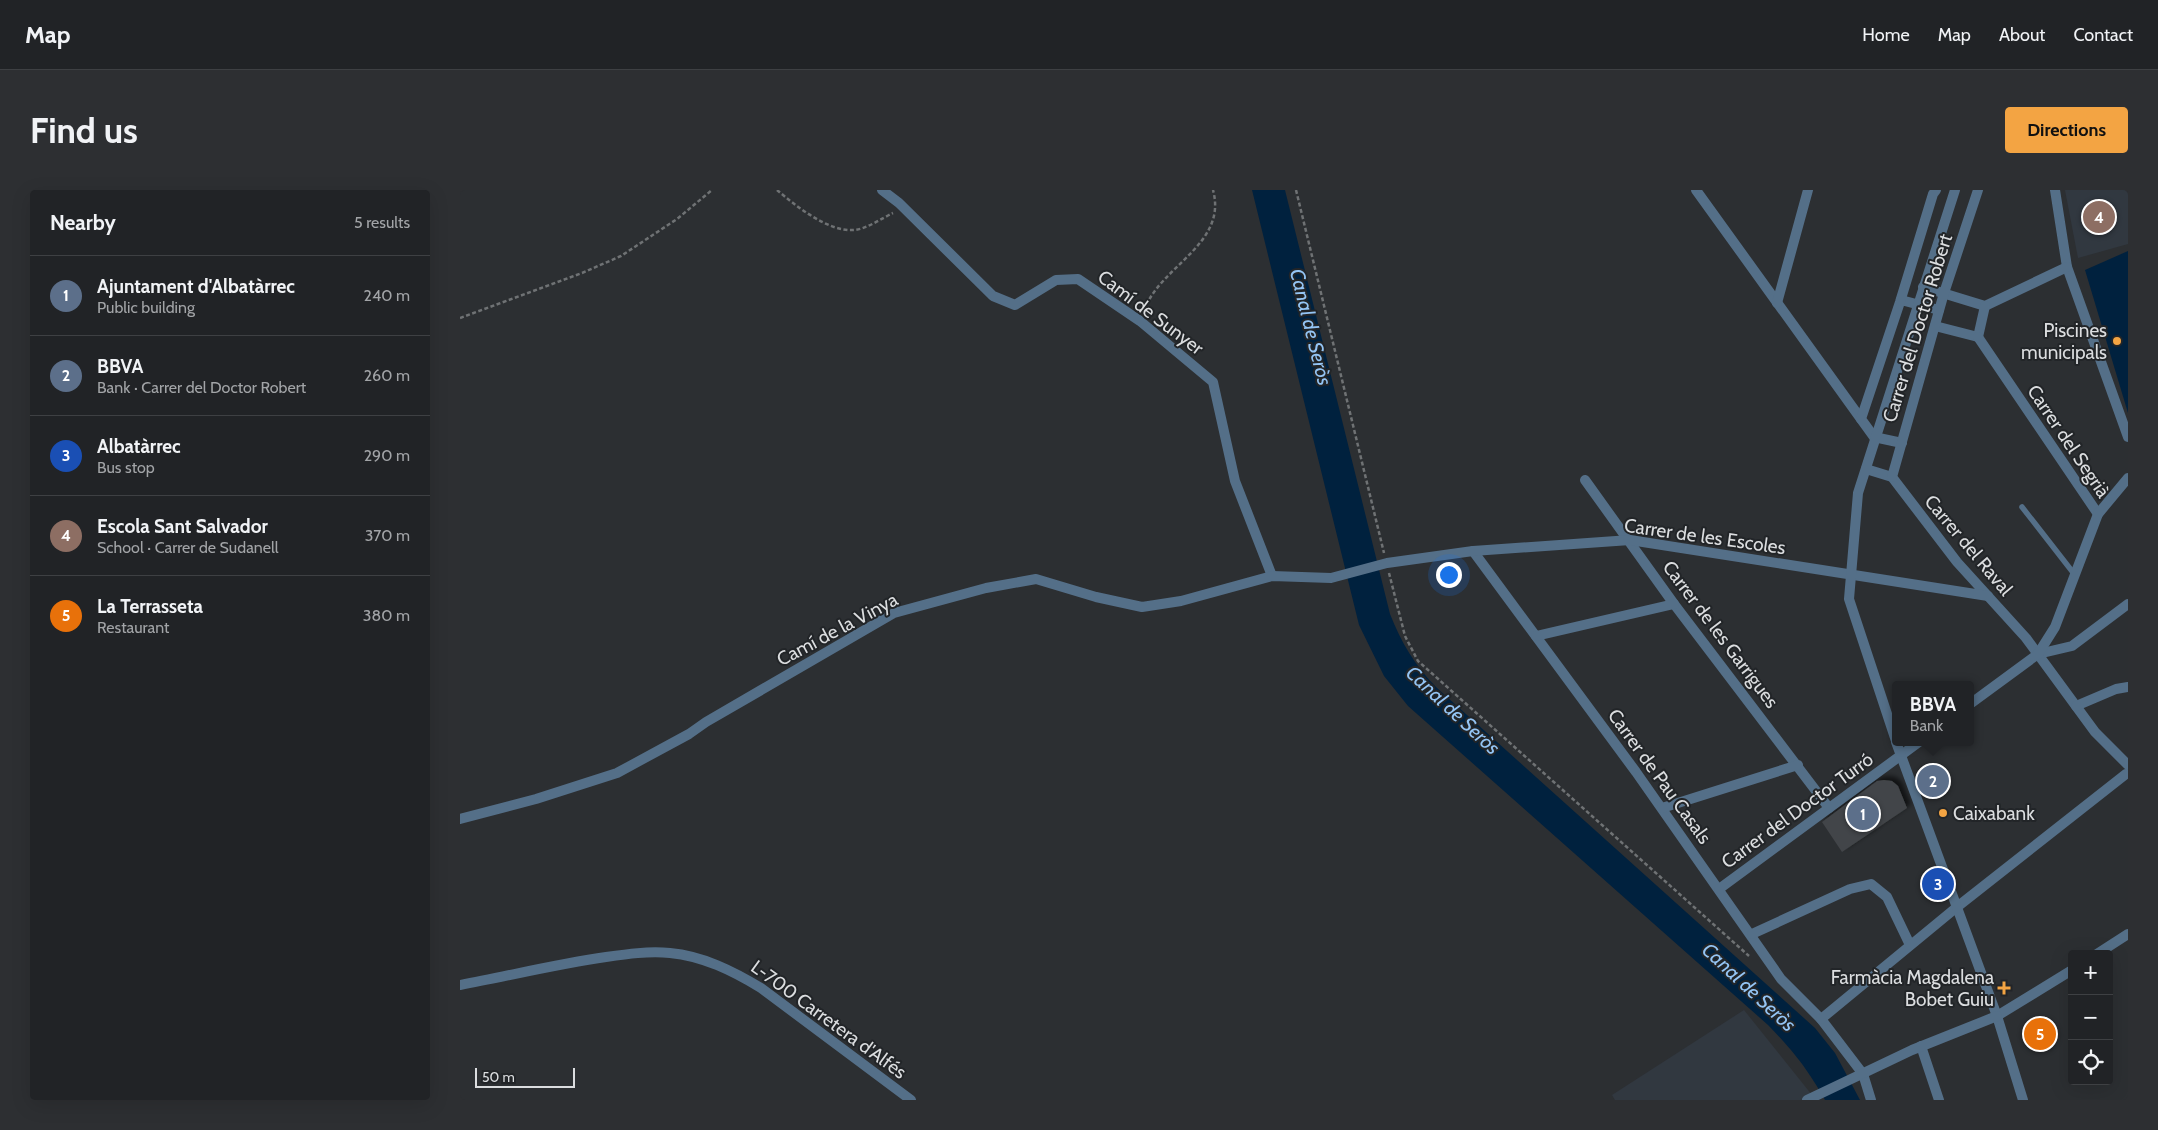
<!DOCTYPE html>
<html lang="en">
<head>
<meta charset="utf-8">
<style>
	:root { --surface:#212326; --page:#2d2f32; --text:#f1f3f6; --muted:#a2a4a7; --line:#3e4043; --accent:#f3a443 }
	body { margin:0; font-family:Cabin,sans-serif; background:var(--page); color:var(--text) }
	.controls { position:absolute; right:15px; bottom:15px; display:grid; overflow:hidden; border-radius:5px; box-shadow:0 5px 20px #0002 }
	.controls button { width:45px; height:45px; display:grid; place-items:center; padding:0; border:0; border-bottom:1px solid var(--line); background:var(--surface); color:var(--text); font:25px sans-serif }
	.scale { position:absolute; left:15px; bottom:12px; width:100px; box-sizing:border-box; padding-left:5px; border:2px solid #dbdddf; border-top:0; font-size:14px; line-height:18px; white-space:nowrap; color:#dbdddf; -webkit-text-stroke:4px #222528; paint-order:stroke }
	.you { position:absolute; left:988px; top:384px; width:18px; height:18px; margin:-12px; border:4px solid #fff; border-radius:50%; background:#1a73e8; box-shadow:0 0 0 8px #1a73e833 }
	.badge { display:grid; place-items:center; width:32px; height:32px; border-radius:50%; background:var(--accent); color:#fff; font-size:16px; font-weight:700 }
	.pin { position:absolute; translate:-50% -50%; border:2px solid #fff; box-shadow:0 1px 5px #0006 }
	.popup { position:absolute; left:1432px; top:491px; width:82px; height:65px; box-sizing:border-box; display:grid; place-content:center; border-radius:5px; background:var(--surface); filter:drop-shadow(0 1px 4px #0005); font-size:16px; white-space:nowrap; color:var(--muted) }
	.popup b { font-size:19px; color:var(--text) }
	.popup::after { content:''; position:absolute; left:50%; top:100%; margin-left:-10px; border:10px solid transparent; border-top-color:var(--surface) }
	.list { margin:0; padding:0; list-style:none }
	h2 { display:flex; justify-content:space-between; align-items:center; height:65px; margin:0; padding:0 20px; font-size:21px }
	h2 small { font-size:16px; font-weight:400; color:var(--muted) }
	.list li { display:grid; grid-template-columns:32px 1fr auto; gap:15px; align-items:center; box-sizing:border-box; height:80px; padding:0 20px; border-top:1px solid var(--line) }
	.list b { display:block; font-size:19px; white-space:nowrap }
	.list p { margin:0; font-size:16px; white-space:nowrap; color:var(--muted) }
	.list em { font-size:16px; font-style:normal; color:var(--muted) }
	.icon { flex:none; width:28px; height:28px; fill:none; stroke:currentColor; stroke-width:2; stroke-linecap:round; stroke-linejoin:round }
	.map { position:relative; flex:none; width:1668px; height:910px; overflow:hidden; border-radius:5px }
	header { display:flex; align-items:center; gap:30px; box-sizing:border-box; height:70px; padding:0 25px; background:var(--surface); border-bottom:1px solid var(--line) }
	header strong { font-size:24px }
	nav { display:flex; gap:28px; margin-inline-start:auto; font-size:18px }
	.intro { display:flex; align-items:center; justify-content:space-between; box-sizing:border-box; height:120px; padding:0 30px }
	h1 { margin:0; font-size:35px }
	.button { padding:12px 22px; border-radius:5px; background:var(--accent); color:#111; font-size:18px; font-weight:700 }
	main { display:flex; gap:30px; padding:0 30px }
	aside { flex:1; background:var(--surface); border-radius:5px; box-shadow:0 5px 20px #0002 }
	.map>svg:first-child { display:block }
	.built { fill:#313840 }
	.water { fill:#00213e }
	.building { fill:#424548; filter:url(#shadow) }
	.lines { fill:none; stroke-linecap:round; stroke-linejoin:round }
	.path { stroke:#6f7274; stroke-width:2.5; stroke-dasharray:4 2.5; stroke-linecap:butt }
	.service { stroke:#546f88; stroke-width:5.5 }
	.minor { stroke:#546f88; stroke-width:10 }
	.tertiary { stroke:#546f88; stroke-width:10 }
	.poi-dot { fill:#f3a443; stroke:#222528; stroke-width:2 }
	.labels { text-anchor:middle; stroke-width:4; stroke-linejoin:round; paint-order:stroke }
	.street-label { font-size:19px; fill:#dbdddf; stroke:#222528 }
	.poi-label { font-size:19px; fill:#dbdddf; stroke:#222528; text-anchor:end }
	.water-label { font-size:20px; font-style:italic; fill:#94c5f5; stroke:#222528 }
</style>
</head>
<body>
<header>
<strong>Map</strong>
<nav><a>Home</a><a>Map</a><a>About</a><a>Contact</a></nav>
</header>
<div class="intro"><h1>Find us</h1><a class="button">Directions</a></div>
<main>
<aside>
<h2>Nearby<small>5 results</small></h2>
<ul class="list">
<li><span class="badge" style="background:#5c6f8a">1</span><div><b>Ajuntament d'Albatàrrec</b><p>Public building</p></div><em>240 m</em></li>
<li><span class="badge" style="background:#5c6f8a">2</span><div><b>BBVA</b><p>Bank · Carrer del Doctor Robert</p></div><em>260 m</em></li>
<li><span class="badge" style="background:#1a4fb4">3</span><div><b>Albatàrrec</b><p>Bus stop</p></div><em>290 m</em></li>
<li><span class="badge" style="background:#8d6e63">4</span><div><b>Escola Sant Salvador</b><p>School · Carrer de Sudanell</p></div><em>370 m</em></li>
<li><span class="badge" style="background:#e8710a">5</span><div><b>La Terrasseta</b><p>Restaurant</p></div><em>380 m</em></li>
</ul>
</aside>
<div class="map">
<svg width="1668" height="910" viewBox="0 0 1668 910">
	<defs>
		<filter id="shadow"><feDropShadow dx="4" dy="-4" stdDeviation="2.5" flood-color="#0009"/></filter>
	</defs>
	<rect width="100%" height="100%" fill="#2c2f32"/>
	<!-- built -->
	<g class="built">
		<path d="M1605,0H1668V54L1618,68Z"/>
		<path d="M1284,820L1356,910H1155L1152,905Z"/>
	</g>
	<!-- water -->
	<g class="water">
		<path d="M792,0H825L930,424C941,452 955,476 977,498L1355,838L1375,863L1400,910H1365C1347,878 1333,861 1308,835L948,516L924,486L899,435Z"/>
		<path d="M1668,61V223L1625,80Z"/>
	</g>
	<!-- building -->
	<path class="building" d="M1424,590L1432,591L1438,596L1447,618L1382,662L1362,632L1417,591Z"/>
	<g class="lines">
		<!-- path -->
		<g class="path">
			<path d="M317,0C336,16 368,42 394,40C407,39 422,28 433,23"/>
			<path d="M836,0L924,363"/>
			<path d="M684,121C699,76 768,55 753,0"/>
			<path d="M0,128L122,83L161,66L217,29L252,0"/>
			<path d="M929,383L945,446L958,471L1289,766"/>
		</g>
		<!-- service -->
		<path class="service" d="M1562,317L1615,385"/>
		<!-- minor -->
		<g class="minor">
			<path d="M422,0L439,13L533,106L555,115L596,90L618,89L680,131L753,192L775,291L812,386"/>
			<path d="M1236,0L1401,229"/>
			<path d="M1595,0L1607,77L1668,247"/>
			<path d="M1463,97L1525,116L1607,77"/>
			<path d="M1441,110L1479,120"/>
			<path d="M1317,113L1348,0"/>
			<path d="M1475,136L1518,147L1525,116"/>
			<path d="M1518,147L1638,324"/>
			<path d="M1442,253L1414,247L1401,229L1440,112L1473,4L1476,0"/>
			<path d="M1406,279L1432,287L1497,372L1566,448L1635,542L1668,575"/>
			<path d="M1432,287L1484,103L1518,0"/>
			<path d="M1125,290L1214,414L1369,618"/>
			<path d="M1013,361L1176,582L1321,789L1361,829L1403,884L1411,910"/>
			<path d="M1076,446L1214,414"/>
			<path d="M1578,464L1612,456L1668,414"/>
			<path d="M1510,514L1578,464L1595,437L1638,324L1668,288"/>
			<path d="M1616,516L1656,499L1668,497"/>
			<path d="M1202,618L1338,575"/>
			<path d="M0,629L76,609L157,583L229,544L246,532L434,423L526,398L576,389L636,407L682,417L721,411L812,386L871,388L927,373L1013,361L1170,350L1528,406"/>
			<path d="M1259,699L1459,552"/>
			<path d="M1292,744L1390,699L1411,694L1427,707L1450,755"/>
			<path d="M1637,764L1668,744"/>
			<path d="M1537,826L1612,780"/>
			<path d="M1361,829L1497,717L1666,584"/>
			<path d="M1461,856L1479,910"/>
		</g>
		<!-- tertiary -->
		<g class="tertiary">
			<path d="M1436,551L1389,409L1398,303L1495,0"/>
			<path d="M1436,552L1537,826L1563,910"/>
			<path d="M0,795C48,786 97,774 146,767C167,764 188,761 210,763C243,766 273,781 301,798L451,910"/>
			<path d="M1347,910L1452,860L1537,826"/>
		</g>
	</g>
	<!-- markers -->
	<g class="poi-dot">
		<circle cx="1657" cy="151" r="5"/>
		<circle cx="1483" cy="623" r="5"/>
		<path d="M1541.5 790.5h5v5h5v5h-5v5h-5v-5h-5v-5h5z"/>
	</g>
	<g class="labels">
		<!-- street labels -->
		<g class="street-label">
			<text transform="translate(691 122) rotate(37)" y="7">Camí de Sunyer</text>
			<text transform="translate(1457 138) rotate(-73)" y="7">Carrer del Doctor Robert</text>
			<text transform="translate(1609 251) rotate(56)" y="7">Carrer del Segrià</text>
			<text transform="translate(1245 346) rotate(8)" y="7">Carrer de les Escoles</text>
			<text transform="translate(1509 355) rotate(50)" y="7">Carrer del Raval</text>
			<text transform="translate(377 439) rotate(-28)" y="7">Camí de la Vinya</text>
			<text transform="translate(1261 444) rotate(53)" y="7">Carrer de les Garrigues</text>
			<text transform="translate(1200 586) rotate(54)" y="7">Carrer de Pau Casals</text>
			<text transform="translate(1337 620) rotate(-36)" y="7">Carrer del Doctor Turró</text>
			<text transform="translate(369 829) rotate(36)" y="7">L-700 Carretera d'Alfés</text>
		</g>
		<!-- poi labels -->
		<g class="poi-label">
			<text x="1647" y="147">Piscines<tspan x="1647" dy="22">municipals</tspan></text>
			<text x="1493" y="630" text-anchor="start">Caixabank</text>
			<text x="1534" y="794">Farmàcia Magdalena<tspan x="1534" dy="22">Bobet Guiu</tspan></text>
		</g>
		<!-- water labels -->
		<g class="water-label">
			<text transform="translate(851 137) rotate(76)" y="7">Canal de Seròs</text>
			<text transform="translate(993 520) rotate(43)" y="7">Canal de Seròs</text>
			<text transform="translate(1289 797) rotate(43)" y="7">Canal de Seròs</text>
		</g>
	</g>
</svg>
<div class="controls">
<button>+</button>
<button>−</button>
<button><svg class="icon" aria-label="locate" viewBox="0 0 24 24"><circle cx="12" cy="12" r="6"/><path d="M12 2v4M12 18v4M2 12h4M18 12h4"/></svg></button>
</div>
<div class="scale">50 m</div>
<div class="you"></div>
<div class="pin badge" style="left:1403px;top:624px;background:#5c6f8a">1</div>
<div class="pin badge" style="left:1473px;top:591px;background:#5c6f8a">2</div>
<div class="popup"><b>BBVA</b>Bank</div>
<div class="pin badge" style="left:1478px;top:694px;background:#1a4fb4">3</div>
<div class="pin badge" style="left:1639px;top:27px;background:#8d6e63">4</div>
<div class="pin badge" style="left:1580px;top:844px;background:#e8710a">5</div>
</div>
</main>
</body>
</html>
